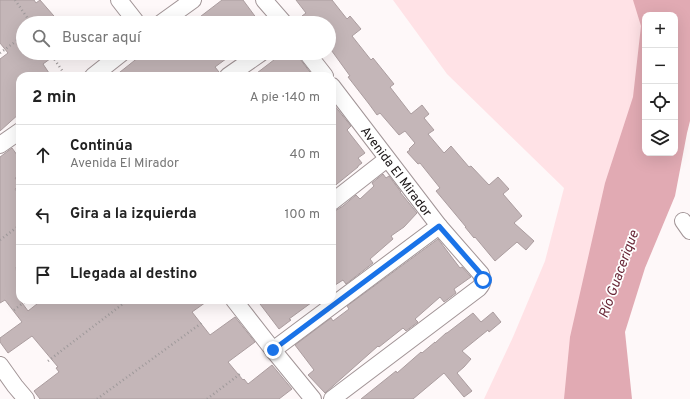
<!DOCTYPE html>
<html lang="es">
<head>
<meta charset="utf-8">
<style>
	:root { --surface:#fff; --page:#f2f2f2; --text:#222; --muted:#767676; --line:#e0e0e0 }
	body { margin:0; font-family:Overpass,sans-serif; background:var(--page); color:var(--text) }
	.controls { position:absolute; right:12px; top:12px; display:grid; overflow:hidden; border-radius:8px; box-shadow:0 4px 16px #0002 }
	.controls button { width:36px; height:36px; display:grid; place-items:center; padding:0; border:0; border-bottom:1px solid var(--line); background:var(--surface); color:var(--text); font:20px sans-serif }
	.stop { position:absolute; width:12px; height:12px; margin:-9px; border:3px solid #1a73e8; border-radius:50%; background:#fff }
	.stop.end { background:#1a73e8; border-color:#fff; box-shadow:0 1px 4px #0008 }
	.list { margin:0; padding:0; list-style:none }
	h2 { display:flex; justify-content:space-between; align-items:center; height:52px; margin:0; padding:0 16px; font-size:17px }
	h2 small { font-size:13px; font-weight:400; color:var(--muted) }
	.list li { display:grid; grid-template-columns:26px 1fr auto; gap:12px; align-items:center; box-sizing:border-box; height:60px; padding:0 16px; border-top:1px solid var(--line) }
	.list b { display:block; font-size:15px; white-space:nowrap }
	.list p { margin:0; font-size:13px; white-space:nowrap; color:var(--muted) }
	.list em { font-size:13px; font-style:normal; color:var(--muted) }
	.icon { flex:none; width:22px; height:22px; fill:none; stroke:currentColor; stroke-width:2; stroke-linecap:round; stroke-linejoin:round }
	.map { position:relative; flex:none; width:690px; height:399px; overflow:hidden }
	.search { position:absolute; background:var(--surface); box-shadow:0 4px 16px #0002; left:16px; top:16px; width:320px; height:44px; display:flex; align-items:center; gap:10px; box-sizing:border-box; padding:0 14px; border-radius:22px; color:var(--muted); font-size:15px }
	.panel { position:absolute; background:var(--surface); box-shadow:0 4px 16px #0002; left:16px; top:72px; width:320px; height:232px; border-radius:12px }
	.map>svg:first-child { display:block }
	.green { fill:#ffe2e6 }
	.water { fill:#e1aab3; fill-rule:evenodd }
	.building { fill:#c4b6b8; stroke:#ab9d9f }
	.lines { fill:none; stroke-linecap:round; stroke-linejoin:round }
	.street-casing { stroke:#a29597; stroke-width:18 }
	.path { stroke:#9e999a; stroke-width:2.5; stroke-dasharray:1 3; stroke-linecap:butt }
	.street { stroke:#fff; stroke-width:16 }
	.route { stroke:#1a73e8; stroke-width:5 }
	.labels { text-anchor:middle; stroke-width:3.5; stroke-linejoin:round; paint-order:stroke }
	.street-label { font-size:13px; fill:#1b1617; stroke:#fff }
	.water-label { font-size:14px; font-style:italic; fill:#682636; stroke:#fff }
</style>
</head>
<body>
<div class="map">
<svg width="690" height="399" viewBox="0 0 690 399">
	<rect width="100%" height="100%" fill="#fef8f9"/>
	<!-- green -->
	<path class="green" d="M393,0H657L645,15V107L567,399H484L513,337L545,261L564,188L447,74Z"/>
	<!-- water -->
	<path class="water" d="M633,0H690V121L687,133L675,196L645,268L625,332L632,399H564L570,337L605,183L633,97L641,26ZM645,15H675V153H645Z"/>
	<!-- building -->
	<g class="building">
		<path d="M0,0H34L36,3L40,0L60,23H23V53H58L43,64L51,76H20V113L0,131V59L8,53L0,43Z"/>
		<path d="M222,0H243L260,23H192Z"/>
		<path d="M296,0H332L347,19L350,16L361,29L352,36L371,60L373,58L394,84L390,87L411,114L422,105L429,114L424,118L434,130L428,134L444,153L451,146L469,167L471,166L489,185L498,177L509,189L503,194L522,216L514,223L534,241L526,250L517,242L495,261L475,237L474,238L465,227H466L436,191L440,188L420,163L418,164L407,152L410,150L409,149L415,143L405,131L399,135L380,113L377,115L369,104L348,77L350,76L329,47V23H308L302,16L306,13Z"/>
		<path d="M144,53H234L215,67L219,72L213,76H115Z"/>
		<path d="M283,53H298L300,59L313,76H253Z"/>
		<path d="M334,105L351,126L347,130L365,153L358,158L362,163L358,166V167L332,188V107Z"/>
		<path d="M12,148L20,159V175L15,178L20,184V185L15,189L20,197V264L16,267L17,275L20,279V300L28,311L42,300H209L192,312L210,335L235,317L255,342L228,362L243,380L244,379L248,384L272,365L292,389L279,399H40L34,391L59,372L56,368L58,367L32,336L8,353L0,342V338L22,322L5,300L0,303V157Z"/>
		<path d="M383,174L386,178L389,176L401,192H400L417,213L404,227L391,236L393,239L370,259L373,263L346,284L343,280L332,287V213L343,206L356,195L360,199L374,186L372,183Z"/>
		<path d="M438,239L460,268L462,267L471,277L454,289L456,293L444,302L440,297L415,319L418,322L406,331L403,328L379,347L378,346L325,393L308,375L314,370L295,345L331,318L333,321L349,309L347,306Z"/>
		<path d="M257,300H315L289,319L291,320L279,329Z"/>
		<path d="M493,312L501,322L489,332L488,330L462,351L471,359L464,367L457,373L472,391L464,397L444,373L413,399H361L396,371L397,373L421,352L422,353L435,342V343L446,333H447L473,313L481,322Z"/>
	</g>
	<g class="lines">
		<defs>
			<g id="street">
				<path d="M119,0L137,23"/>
				<path d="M264,0L284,23"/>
				<path d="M161,23L193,0"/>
				<path d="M307,53L325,76"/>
				<path d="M93,76L122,53"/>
				<path d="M228,76L261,53"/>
				<path d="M332,86L439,226L481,274C483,280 484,282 479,288L332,399"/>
				<path d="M0,145L20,131"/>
				<path d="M332,202L387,159"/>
				<path d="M683,221L690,231"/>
				<path d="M234,300L273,350L313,399"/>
				<path d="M273,350L439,226"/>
				<path d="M0,365L15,386L26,399"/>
			</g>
		</defs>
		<!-- street casing -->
		<use href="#street" class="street-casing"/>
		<!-- path -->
		<g class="path">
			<path d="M15,0L31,23"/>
			<path d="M0,53L23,36"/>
			<path d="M50,53L66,76"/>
			<path d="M0,240L20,225"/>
			<path d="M14,310L27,300"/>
			<path d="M48,361L128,300"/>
			<path d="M97,399L203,322"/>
			<path d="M207,399L240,374"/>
		</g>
		<!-- street -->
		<use href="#street" class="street"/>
	</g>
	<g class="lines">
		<!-- route -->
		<path class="route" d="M273,350L439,226L481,274L483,280"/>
	</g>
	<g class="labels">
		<!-- street labels -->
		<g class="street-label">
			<text transform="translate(397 171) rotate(53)" y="5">Avenida El Mirador</text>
		</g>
		<!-- water labels -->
		<g class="water-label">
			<text transform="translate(618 274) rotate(-70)" y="5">Río Guacerique</text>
		</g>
	</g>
</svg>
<div class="controls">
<button>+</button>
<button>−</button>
<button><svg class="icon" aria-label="locate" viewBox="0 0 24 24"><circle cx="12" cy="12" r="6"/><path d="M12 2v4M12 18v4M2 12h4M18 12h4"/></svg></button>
<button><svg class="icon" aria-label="layers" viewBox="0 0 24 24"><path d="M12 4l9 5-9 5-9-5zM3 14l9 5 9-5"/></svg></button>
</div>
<div class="stop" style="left:483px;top:280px"></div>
<div class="stop end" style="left:273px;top:350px"></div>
<div class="search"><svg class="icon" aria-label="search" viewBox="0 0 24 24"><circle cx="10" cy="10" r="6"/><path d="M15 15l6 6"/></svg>Buscar aquí</div>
<section class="panel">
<h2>2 min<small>A pie · 140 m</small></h2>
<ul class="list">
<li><svg class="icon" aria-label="ahead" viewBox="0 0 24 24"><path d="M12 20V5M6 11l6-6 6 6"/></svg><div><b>Continúa</b><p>Avenida El Mirador</p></div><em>40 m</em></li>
<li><svg class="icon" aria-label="left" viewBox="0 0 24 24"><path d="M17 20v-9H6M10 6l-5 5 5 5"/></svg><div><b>Gira a la izquierda</b></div><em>100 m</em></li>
<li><svg class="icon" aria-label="arrive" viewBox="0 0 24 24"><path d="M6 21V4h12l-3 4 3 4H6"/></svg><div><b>Llegada al destino</b></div></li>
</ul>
</section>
</div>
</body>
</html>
